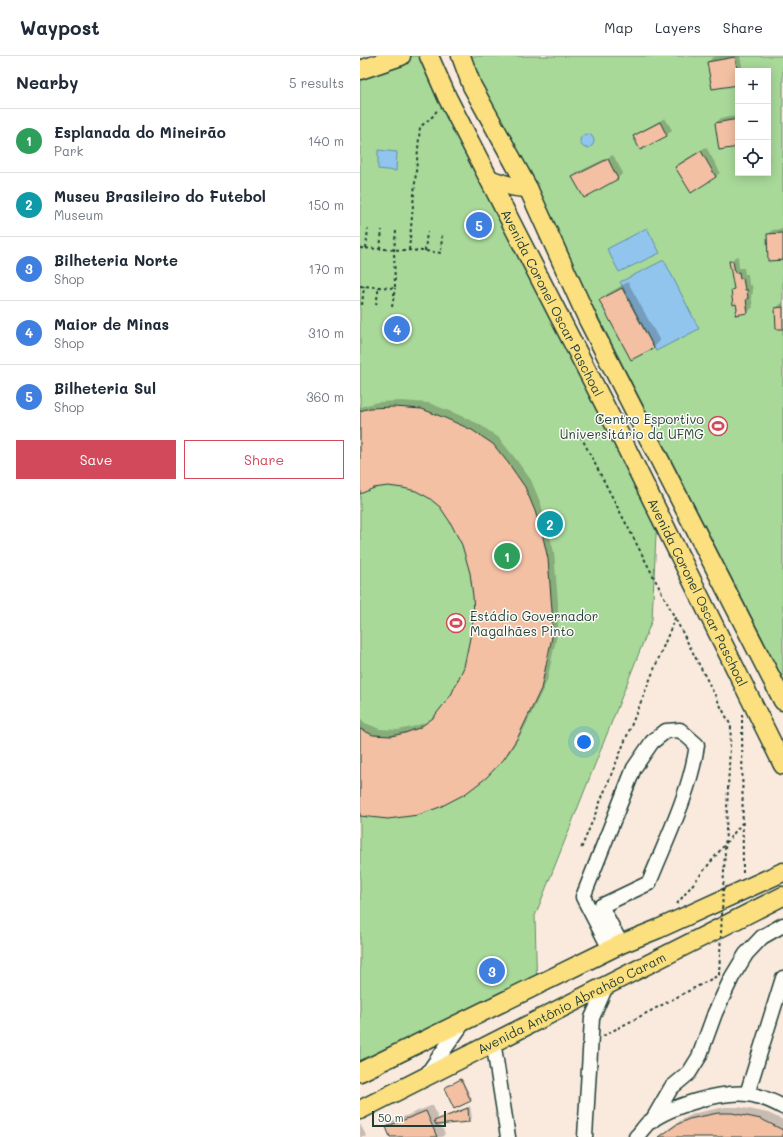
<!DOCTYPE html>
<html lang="en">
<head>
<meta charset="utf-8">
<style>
	:root { --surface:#fff; --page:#f6f6f7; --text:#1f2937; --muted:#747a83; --line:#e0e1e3; --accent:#d1495b }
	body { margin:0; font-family:Mali,sans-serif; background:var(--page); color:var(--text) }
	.controls { position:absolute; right:12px; top:12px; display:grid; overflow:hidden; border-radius:0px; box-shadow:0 2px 10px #0003 }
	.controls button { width:36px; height:36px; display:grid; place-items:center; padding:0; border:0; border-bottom:1px solid var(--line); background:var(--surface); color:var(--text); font:20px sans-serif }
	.scale { position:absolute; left:12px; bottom:10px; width:74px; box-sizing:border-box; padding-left:4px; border:2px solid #1f3d34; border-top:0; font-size:11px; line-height:14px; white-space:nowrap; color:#1f3d34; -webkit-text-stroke:3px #fdfcf7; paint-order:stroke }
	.you { position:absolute; left:224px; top:686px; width:14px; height:14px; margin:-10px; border:3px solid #fff; border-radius:50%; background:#1a73e8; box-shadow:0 0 0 6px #1a73e833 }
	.badge { display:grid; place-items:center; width:26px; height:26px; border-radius:50%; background:var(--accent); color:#fff; font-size:13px; font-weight:700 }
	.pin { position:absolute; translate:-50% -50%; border:2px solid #fff; box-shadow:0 1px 4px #0006 }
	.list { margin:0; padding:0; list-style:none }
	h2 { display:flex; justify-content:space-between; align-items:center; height:52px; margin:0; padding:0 16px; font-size:17px }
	h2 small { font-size:13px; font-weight:400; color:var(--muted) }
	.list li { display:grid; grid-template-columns:26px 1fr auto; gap:12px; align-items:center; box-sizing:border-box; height:64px; padding:0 16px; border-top:1px solid var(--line) }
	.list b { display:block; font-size:15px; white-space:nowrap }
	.list p { margin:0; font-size:13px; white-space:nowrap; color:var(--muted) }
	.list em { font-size:13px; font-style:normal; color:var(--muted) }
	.actions { display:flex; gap:8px; padding:12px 16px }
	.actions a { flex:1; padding:9px 0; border:1px solid var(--accent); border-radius:0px; text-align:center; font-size:14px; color:var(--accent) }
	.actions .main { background:var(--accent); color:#fff }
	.icon { flex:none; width:22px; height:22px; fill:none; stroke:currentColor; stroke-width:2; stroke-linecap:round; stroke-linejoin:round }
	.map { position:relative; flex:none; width:423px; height:1081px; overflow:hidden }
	header { display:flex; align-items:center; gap:24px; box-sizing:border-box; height:56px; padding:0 20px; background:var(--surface); border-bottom:1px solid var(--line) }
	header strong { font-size:19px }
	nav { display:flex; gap:22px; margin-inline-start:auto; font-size:14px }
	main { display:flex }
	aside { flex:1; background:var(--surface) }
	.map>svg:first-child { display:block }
	.green { fill:#a8d999; stroke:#648b66; fill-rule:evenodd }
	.water { fill:#91c5ee; stroke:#638fa4 }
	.shadow { fill:#0003 }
	.building { fill:#f3c0a4; stroke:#1f3d34 }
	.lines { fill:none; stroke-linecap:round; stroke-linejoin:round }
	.minor-casing { stroke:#1f3d34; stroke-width:17 }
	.major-casing { stroke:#1f3d34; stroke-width:21 }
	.path { stroke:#1f3d34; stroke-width:2; stroke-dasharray:3 3; stroke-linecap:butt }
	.minor { stroke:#fdfcf7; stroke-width:14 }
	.major { stroke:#fce080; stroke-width:18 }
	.path-bridge { stroke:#1f3d34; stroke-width:2; stroke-dasharray:3 3; stroke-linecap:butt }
	.labels { text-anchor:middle; stroke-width:3; stroke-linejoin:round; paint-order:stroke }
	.street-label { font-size:13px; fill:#1f3d34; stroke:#fdfcf7 }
	.poi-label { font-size:13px; fill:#1f3d34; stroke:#fdfcf7; text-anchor:end }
</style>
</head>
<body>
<header>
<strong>Waypost</strong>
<nav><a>Map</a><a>Layers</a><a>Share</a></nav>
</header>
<main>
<aside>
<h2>Nearby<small>5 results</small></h2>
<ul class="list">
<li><span class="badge" style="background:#2e9e5b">1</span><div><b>Esplanada do Mineirão</b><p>Park</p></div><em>140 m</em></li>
<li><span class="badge" style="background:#0f9aa8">2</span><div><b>Museu Brasileiro do Futebol</b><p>Museum</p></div><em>150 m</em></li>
<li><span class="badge" style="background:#3f7fe0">3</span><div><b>Bilheteria Norte</b><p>Shop</p></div><em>170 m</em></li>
<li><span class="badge" style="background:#3f7fe0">4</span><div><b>Maior de Minas</b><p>Shop</p></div><em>310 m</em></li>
<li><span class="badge" style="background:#3f7fe0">5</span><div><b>Bilheteria Sul</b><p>Shop</p></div><em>360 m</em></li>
</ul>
<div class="actions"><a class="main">Save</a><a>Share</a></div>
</aside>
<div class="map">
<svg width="423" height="1081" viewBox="0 0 423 1081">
	<rect width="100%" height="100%" fill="#faeade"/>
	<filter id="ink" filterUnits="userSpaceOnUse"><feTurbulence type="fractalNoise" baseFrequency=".025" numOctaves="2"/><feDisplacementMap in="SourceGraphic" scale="8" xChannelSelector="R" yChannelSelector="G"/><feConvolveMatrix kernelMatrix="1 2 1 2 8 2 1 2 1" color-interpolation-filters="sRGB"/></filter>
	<g filter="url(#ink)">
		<!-- green -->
		<g class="green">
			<path d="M23,0H68L298,437L292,564L175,860L177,940L0,1027V8Z"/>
			<path d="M108,0H423V623L113,16ZM378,15H408V117H378Z"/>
		</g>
		<!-- water -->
		<g class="water">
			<circle cx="227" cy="85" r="7"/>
			<path d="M18,94L37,96L36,115L18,113Z"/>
			<path d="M287,172L300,197L259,216L247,193Z"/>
			<path d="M304,204L339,273L296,295L260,226Z"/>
		</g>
		<!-- shadow -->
		<g class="shadow">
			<path d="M361,0H380L383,15H378V28L348,6L353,1Z"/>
			<path d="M378,60V90L356,67L361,62Z"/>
			<path d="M305,62L312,74L307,79L281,93L274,80L279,76Z"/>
			<path d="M346,91L360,116L356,121L316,111L321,106Z"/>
			<path d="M253,99L263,117L258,122L224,140L213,121L218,116Z"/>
			<path d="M423,173V203L408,179L412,174Z"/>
			<path d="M378,200L379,212H384L385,218H388L389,229H392L393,237L391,239L393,251L388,256L378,253L372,234L375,232L370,206L375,201Z"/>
			<path d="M268,226L300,285L293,292L240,244L247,238Z"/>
			<path d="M423,247V272L416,252L421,248Z"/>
			<path d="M41,345L69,347L92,356L119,368L139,382L155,402L171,424L181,448L194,496L198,547V574L187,625L164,673L150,696L125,721L0,759V662L5,667L20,673L38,674L52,671L67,666L77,658L92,640L105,611L115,559L111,517L103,489L91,465L81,450L69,441L56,434L28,429L13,431L0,437V351L17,346Z"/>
			<path d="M102,1023L112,1043L95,1052L85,1032Z"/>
			<path d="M73,1049L78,1063L110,1050L112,1062L109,1065L80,1067L85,1078L82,1081H31L27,1071L33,1065Z"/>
			<path d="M365,1051H379L408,1057L421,1063L423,1064V1081H300L311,1071L323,1063L336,1057Z"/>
			<path d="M0,1068L7,1081H0Z"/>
		</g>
		<!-- building -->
		<g class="building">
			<path d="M375,1L378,19V29L352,33L347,6Z"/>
			<path d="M378,63V91L359,94L355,67Z"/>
			<path d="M300,66L307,80L280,94L273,80Z"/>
			<path d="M341,95L356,121L331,137L315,111Z"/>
			<path d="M248,103L258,123L224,142L212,121Z"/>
			<path d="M423,177V204L408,205L407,178Z"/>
			<path d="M369,205H373L375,217L379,216L380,223L383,222L385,234L387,233L388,243H386L388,257L375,259L377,253L376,248L373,249L371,234L374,233Z"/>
			<path d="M262,232L294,292L271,304L239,244Z"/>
			<path d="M423,251V273H416L415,252Z"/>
			<path d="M34,351L62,353L85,362L112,374L133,388L149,408L165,431L175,455L183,481L188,503L192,554V581L181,633L158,681L144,703L126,722L105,738L80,751L58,759L28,763L0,760V673L13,679L31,680L45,677L59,672L73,662L91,639L104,611L111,577L114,559L113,540L110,517L102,489L90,466L80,451L69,442L56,435L43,432L28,430L14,432L0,438V355L10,352Z"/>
			<path d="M101,1023L111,1045L94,1053L84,1032Z"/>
			<path d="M108,1052L109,1066L76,1069L74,1065Z"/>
			<path d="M66,1055L77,1081H30L26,1071Z"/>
			<path d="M358,1057H372L401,1063L423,1074V1081H299L316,1069L329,1063Z"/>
		</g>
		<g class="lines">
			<defs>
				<g id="minor">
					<path d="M250,893L223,841L274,712L292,686L306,675L320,674L337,689C330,737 307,782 289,827L241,850L261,888"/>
					<path d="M133,985L148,1081"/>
					<path d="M65,1021L105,964"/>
					<path d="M387,1038L423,922"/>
					<path d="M292,1065L311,1032L329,1017L339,1001L355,957L372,921L386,898L402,881L423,869"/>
					<path d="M225,1081L232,962L247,928"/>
					<path d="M276,1081C280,1077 284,1071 288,1067C310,1050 361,1035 388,1038C400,1040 412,1045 423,1051"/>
				</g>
				<g id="major">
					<path id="s1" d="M69,0L87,41L261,381L423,709"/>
					<path d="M101,0L112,30L168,132L228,264L423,645"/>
					<path d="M0,14L41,0"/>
					<path d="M129,123C142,128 154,132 168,132"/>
					<path d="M0,1016L261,888L298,873L423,816"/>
					<path id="s2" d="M0,1054L423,840"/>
				</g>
			</defs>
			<!-- minor casing -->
			<use href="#minor" class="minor-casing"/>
			<!-- major casing -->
			<use href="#major" class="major-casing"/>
			<!-- path -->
			<g class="path">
				<path d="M0,192L65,195L81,197L82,178"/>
				<path d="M6,192L8,173"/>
				<path d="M20,193L22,174"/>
				<path d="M49,194L60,71L73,60L78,53"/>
				<path d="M65,195L67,176"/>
				<path d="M0,230L35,232L34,194L36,175"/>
				<path d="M2,249L4,230"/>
				<path d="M16,249L19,230"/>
				<path d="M32,251L35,232"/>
				<path d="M218,375L315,562L221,793"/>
				<path d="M382,658L383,820"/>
				<path d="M317,848L382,767"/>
				<path d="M243,980L258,972"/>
			</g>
			<!-- minor -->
			<use href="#minor" class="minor"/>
			<!-- major -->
			<use href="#major" class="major"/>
			<!-- path-bridge -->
			<path class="path-bridge" d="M258,972L359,919L371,670L315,562"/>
		</g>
	</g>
	<!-- icons -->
	<defs>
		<symbol id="stadium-ring" viewBox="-11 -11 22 22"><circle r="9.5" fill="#fdfcf7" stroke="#d1495b" stroke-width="1.5"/><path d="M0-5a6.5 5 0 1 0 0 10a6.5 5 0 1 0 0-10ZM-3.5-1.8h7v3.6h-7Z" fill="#d1495b"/></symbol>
	</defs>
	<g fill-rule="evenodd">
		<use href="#stadium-ring" x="347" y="359" width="22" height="22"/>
		<use href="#stadium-ring" x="85" y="556" width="22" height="22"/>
	</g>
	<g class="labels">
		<!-- street labels -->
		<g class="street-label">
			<text dy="5" stroke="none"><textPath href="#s1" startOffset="276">Avenida Coronel Oscar Paschoal</textPath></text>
			<text dy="5" stroke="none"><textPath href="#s1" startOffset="600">Avenida Coronel Oscar Paschoal</textPath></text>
			<text dy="5" stroke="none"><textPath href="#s2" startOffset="237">Avenida Antônio Abrahão Caram</textPath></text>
		</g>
		<!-- poi labels -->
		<g class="poi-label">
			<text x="344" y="368">Centro Esportivo<tspan x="344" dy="15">Universitário da UFMG</tspan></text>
			<text x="110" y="565" text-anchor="start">Estádio Governador<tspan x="110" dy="15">Magalhães Pinto</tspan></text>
		</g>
	</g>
</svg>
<div class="controls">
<button>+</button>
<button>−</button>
<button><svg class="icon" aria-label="locate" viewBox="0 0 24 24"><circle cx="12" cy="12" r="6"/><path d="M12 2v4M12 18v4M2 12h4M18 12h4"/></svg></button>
</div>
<div class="scale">50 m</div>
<div class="you"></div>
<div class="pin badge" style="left:147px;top:500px;background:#2e9e5b">1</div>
<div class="pin badge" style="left:190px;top:468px;background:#0f9aa8">2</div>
<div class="pin badge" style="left:132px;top:915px;background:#3f7fe0">3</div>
<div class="pin badge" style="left:37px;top:273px;background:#3f7fe0">4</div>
<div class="pin badge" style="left:119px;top:169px;background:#3f7fe0">5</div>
</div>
</main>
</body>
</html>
